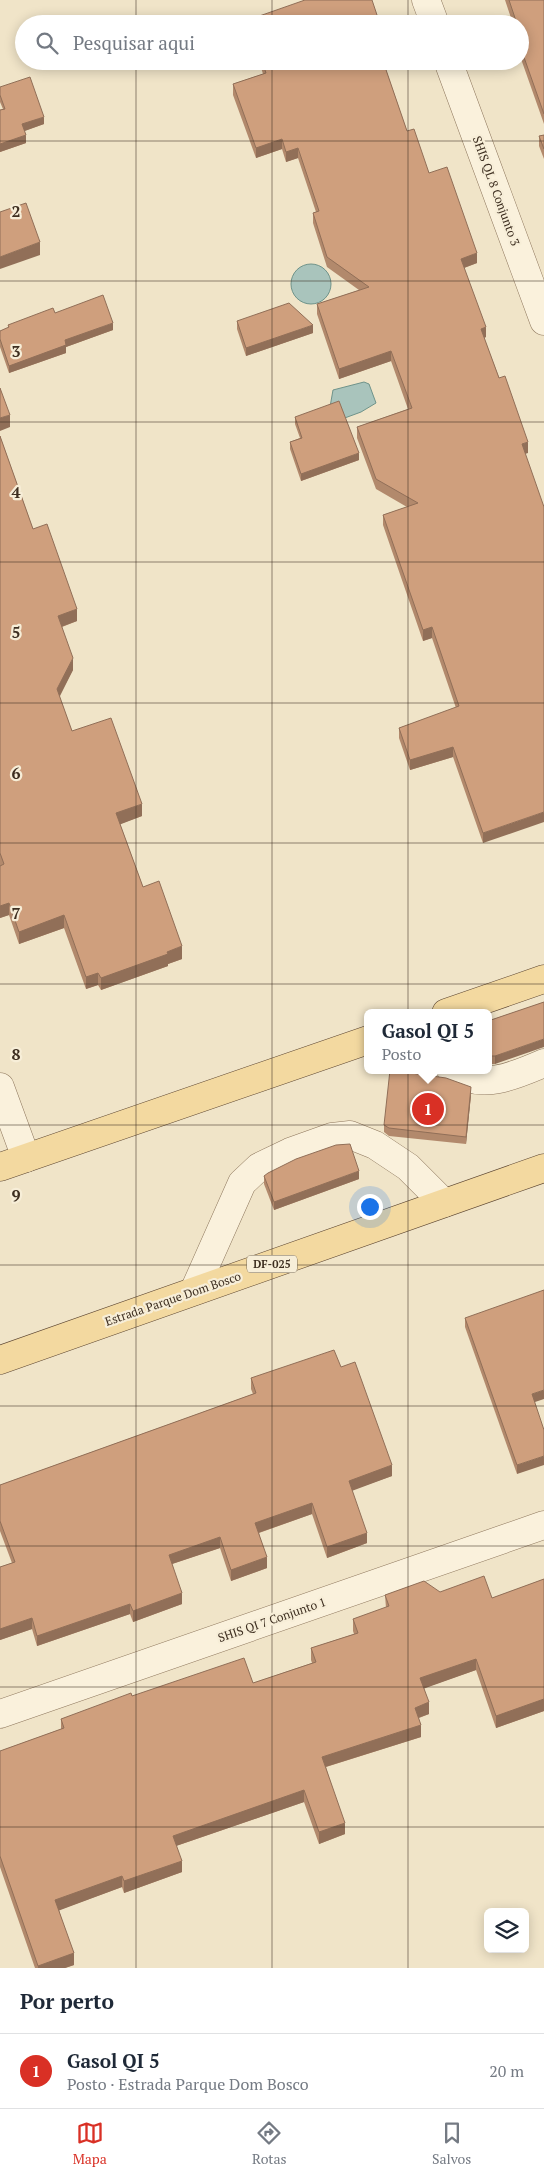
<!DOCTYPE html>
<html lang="pt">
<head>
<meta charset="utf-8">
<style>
	:root { --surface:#fff; --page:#f6f6f7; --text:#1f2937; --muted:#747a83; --line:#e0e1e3; --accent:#d93025 }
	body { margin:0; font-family:"PT Serif",serif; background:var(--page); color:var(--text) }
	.controls { position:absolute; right:15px; bottom:15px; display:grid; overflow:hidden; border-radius:8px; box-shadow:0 2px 12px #0003 }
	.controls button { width:45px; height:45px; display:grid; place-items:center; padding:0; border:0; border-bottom:1px solid var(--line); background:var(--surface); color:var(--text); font:25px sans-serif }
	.you { position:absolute; left:369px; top:1206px; width:18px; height:18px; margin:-12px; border:4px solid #fff; border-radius:50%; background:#1a73e8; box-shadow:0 0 0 8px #1a73e833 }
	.badge { display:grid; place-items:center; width:32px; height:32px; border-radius:50%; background:var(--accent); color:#fff; font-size:16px; font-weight:700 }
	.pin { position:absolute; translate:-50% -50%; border:2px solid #fff; box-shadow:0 1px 5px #0006 }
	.popup { position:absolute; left:364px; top:1009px; width:128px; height:65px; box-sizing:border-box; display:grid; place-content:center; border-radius:8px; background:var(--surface); filter:drop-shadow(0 1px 4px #0005); font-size:16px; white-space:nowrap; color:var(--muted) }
	.popup b { font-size:19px; color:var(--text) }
	.popup::after { content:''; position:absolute; left:50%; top:100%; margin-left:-10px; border:10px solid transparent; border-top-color:var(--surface) }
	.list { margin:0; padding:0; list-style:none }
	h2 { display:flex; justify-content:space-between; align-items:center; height:65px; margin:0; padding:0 20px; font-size:21px }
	h2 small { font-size:16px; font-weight:400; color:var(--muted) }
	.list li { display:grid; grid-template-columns:32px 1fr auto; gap:15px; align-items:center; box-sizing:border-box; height:75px; padding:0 20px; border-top:1px solid var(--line) }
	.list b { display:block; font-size:19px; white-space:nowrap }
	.list p { margin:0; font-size:16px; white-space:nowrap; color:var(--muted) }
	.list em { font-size:16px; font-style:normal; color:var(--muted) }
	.icon { flex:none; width:28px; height:28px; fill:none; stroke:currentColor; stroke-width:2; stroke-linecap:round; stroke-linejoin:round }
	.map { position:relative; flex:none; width:544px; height:1968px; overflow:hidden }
	.search { position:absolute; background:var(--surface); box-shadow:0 2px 12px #0003; left:15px; right:15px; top:15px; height:55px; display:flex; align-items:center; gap:12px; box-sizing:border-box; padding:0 18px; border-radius:28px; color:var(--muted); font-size:19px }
	.sheet { height:140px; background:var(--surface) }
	nav { display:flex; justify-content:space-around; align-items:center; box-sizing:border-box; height:70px; border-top:1px solid var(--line); background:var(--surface); font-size:14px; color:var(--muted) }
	nav a { display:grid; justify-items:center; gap:2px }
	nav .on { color:var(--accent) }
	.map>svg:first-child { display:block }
	.water { fill:#a9c4bc; stroke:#6f938a }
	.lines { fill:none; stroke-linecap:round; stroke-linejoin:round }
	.minor-casing { stroke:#8d765c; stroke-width:29 }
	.major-casing { stroke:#5b4430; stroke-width:29 }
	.minor { stroke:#faf1dc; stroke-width:28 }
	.major { stroke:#f3d9a0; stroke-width:28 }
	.wall { fill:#b2896c }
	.shaded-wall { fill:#916f58 }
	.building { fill:#cf9f7d; stroke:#916f58 }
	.grid { fill:none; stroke:#3d2e20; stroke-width:1; stroke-opacity:0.55 }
	.labels { text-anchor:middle; stroke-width:4.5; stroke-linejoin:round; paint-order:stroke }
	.shield { fill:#f7eed8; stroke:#756857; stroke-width:1 }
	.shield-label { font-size:11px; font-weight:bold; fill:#3d2e20 }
	.street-label { font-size:12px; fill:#3d2e20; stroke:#f7eed8 }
	.grid-label { font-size:16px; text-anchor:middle; font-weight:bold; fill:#3d2e20; stroke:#f7eed8; stroke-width:4.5; stroke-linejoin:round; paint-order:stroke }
</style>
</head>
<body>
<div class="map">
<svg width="544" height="1968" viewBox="0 0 544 1968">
	<rect width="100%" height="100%" fill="#f0e4c8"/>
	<!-- water -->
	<g class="water">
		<circle cx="311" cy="284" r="20"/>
		<path d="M364,382L369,384L376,403L361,412L342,419L330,407L333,390Z"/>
	</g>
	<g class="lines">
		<defs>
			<g id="minor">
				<path d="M426,0L435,24"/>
				<path d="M448,61L544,321"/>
				<path d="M451,1070C481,1091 514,1076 544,1063"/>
				<path d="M0,1087L26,1158"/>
				<path d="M194,1291L242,1183L259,1167L290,1152L332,1137L350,1135L375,1145L408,1167L444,1203"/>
				<path d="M0,1714L544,1525"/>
			</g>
			<g id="major">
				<path d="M446,1013L544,979"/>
				<path d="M0,1167L368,1040"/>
				<path d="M0,1360L544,1168"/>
			</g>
		</defs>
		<!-- minor casing -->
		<use href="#minor" class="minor-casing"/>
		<!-- major casing -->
		<use href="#major" class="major-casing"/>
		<!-- minor -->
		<use href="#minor" class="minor"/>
		<!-- major -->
		<use href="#major" class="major"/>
	</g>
	<!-- wall -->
	<g class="wall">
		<path d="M505,0H544V124L520,56V24H513Z"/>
		<path d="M259,61H383L407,131L477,263L464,268L486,337L484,338L528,453H525L483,843L453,757L410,770L399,738V728L456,708L432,638L423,641L383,525V515L407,507L376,489L357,438V427L408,409L391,361L339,379L317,314V304L359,290L327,267L313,223V213L316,212L298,158L286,162L282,149L256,158L233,95V84L263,74Z"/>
		<path d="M0,87L44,124L24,131L26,143L0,152V110L3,109L0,102Z"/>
		<path d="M544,135V159L539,146V136Z"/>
		<path d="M55,313L113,330L66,347V353L9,373L0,347V331L8,328V325Z"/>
		<path d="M237,321L313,333L246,356L237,329Z"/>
		<path d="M295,417L359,460L301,481L290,449V442L300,438L295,424Z"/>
		<path d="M0,436L33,529L77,621L62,627L73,670L59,696L72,731L142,816L120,824L143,887L182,959L168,964V966L101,990L98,985L86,989L64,928L19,944L9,915L0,918Z"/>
		<path d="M544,1002L495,1064H488V1021Z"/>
		<path d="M471,1095L466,1144L389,1136L384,1132V1125Z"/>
		<path d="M264,1176L359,1179L274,1210L264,1184Z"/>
		<path d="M465,1318L534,1402L517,1474L465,1327Z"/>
		<path d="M341,1367L392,1476L352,1490L367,1543L327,1558L312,1514L259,1533L267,1568L231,1581L220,1548L172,1564L182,1604L133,1622L130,1614L37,1646L32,1629L0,1640V1567L12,1563L0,1531V1485L253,1394L251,1389V1378Z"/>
		<path d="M544,1579V1711L496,1728L476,1670L424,1688L429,1714L419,1718L421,1737L326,1767L345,1834L319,1844L304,1802L176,1846L182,1872L124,1893L122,1887L59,1910L74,1965L65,1968H35L0,1867V1751L61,1729V1719L132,1696L253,1683L312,1663L311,1660V1648L354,1634L353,1631V1619L386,1608L385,1595L440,1592L492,1598Z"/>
	</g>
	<!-- shaded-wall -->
	<g class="shaded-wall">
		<path d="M44,117V124L22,132V124Z"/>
		<path d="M26,135V143L0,152V144Z"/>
		<path d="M282,139V149L256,158V148Z"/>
		<path d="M298,148V158L286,162V152Z"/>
		<path d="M40,242V255L0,269V257Z"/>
		<path d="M477,253V263L461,269V259Z"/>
		<path d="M113,323V330L66,347V353L9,373V366L65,340Z"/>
		<path d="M313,325V333L246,356V348Z"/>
		<path d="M486,327V337L481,339V329Z"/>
		<path d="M391,351V361L339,379V369Z"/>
		<path d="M10,415V427L0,431V418Z"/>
		<path d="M528,442V453L522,455V444Z"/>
		<path d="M359,453V460L301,481V474Z"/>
		<path d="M77,609V621L58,628V616Z"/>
		<path d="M432,627V638L423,641V630Z"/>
		<path d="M73,658V670L57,702V689Z"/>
		<path d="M453,747V757L410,770V760Z"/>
		<path d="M142,804V816L116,826V813Z"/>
		<path d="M544,812V822L483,843V833Z"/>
		<path d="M9,903V915L0,918V906Z"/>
		<path d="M64,915V928L19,944V932Z"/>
		<path d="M182,946V959L168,964V966L101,990V978L167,952Z"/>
		<path d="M98,973V985L86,989V977Z"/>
		<path d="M544,1039V1047L495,1064V1056Z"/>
		<path d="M471,1087V1095L466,1144V1137Z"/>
		<path d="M359,1171V1179L274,1210V1202Z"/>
		<path d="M544,1390V1399L532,1403V1394Z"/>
		<path d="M544,1456V1465L517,1474V1465Z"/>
		<path d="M392,1465V1476L349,1492V1481Z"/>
		<path d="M312,1503V1514L255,1534V1523Z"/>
		<path d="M367,1533V1543L327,1558V1547Z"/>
		<path d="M220,1537V1548L169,1565V1555Z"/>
		<path d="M267,1557V1568L231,1581V1570Z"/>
		<path d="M182,1593V1604L133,1622V1611Z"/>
		<path d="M130,1604V1614L37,1646V1636Z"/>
		<path d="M32,1618V1629L0,1640V1629Z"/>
		<path d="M476,1659V1670L420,1690V1678Z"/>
		<path d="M544,1699V1711L496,1728V1716Z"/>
		<path d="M429,1702V1714L415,1719V1708Z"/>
		<path d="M421,1725V1737L322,1768V1757Z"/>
		<path d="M304,1790V1802L173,1847V1836Z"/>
		<path d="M345,1823V1834L319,1844V1832Z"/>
		<path d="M182,1861V1872L124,1893V1881Z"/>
		<path d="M122,1876V1887L55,1912V1900Z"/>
		<path d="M74,1953V1965L65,1968H38V1966Z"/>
	</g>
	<!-- building -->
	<g class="building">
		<path d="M305,0H372L380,24H249L248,20Z"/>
		<path d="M509,0H544V114L520,46V24H517Z"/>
		<path d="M262,61H383L407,131L414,129L429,173L447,167L477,253L461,259L486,327L481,329L499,378L505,376L528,442L522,444L544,507V812L483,833L453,747L410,760L399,728L459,706L432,627L423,630L383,515L418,503L376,479L357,427L412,408L391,351L339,369L317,304L369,287L327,257L313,213L319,211L298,148L286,152L282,139L256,148L233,84L266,73Z"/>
		<path d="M30,77L44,117L22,124L26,135L0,144V110L5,109L0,95V87Z"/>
		<path d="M544,135V149L539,136Z"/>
		<path d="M26,203L40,242L0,257V212Z"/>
		<path d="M103,295L113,323L65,340L66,345L9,366L0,339V331L9,327L8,325L53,308L55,313Z"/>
		<path d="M289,303L313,325L246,348L237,321Z"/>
		<path d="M0,388L10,415L0,418Z"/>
		<path d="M339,401L359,453L301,474L290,442L302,438L295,417Z"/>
		<path d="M0,436L33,529L47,524L77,609L58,616L73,658L57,689L72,731L111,718L142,804L116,813L143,887L159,881L182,946L167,952L168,954L101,978L98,973L86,977L64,915L19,932L9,903L0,906V866L4,864L0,853Z"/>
		<path d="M544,1002V1039L495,1056H488V1021Z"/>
		<path d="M390,1070L446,1078L471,1087L466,1137L389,1128L384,1125Z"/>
		<path d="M350,1144L359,1171L274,1202L264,1176L268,1173L296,1159L336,1145Z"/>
		<path d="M544,1290V1390L532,1394L544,1430V1456L517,1465L465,1318Z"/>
		<path d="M334,1350L341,1367L355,1362L392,1465L349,1481L367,1533L327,1547L312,1503L255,1523L267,1557L231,1570L220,1537L169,1555L182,1593L133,1611L130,1604L37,1636L32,1618L0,1629V1567L15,1562L0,1521V1485L256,1393L251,1378Z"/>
		<path d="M484,1576L492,1598L544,1579V1699L496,1716L476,1659L420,1678L429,1702L415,1708L421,1725L322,1757L345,1823L319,1832L304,1790L173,1836L182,1861L124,1881L122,1876L55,1900L74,1953L38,1966L0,1856V1751L64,1728L61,1719L131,1693L132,1696L244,1658L253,1683L316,1662L311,1648L358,1633L353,1619L389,1606L385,1595L424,1581L440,1592Z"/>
	</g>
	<!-- grid -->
	<path class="grid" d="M136,0V24M272,0V24M408,0V24M136,61V1968M272,61V1968M408,61V1968M0,141H544M0,281H544M0,422H544M0,562H544M0,703H544M0,843H544M0,984H544M0,1125H544M0,1265H544M0,1406H544M0,1546H544M0,1687H544M0,1827H544"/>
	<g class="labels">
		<!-- shield labels -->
		<rect class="shield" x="247" y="1255.5" width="50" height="17" rx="4"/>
		<g class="shield-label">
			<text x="272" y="1268">DF-025</text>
		</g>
		<!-- street labels -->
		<g class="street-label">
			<text transform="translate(496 191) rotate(70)" y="4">SHIS QL 8 Conjunto 3</text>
			<text transform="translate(173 1299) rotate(-19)" y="4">Estrada Parque Dom Bosco</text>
			<text transform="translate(272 1620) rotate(-19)" y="4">SHIS QI 7 Conjunto 1</text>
		</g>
	</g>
	<g class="grid-label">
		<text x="16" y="217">2</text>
		<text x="16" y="357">3</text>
		<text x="16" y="498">4</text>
		<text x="16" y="638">5</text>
		<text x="16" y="779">6</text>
		<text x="16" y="919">7</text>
		<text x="16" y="1060">8</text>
		<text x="16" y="1201">9</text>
	</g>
</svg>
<div class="controls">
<button><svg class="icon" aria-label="layers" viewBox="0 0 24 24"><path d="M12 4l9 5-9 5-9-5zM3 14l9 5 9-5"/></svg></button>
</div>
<div class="you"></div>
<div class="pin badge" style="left:428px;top:1109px">1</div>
<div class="popup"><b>Gasol QI 5</b>Posto</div>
<div class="search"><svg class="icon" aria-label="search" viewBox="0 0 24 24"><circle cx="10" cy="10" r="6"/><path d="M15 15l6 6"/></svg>Pesquisar aqui</div>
</div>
<section class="sheet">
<h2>Por perto<small></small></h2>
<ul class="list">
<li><span class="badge">1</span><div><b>Gasol QI 5</b><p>Posto · Estrada Parque Dom Bosco</p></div><em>20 m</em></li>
</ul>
</section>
<nav>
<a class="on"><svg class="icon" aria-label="map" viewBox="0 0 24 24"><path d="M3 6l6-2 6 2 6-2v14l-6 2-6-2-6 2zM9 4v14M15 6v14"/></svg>Mapa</a>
<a><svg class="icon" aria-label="directions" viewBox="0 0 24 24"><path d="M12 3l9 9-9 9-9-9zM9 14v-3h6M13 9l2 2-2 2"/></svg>Rotas</a>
<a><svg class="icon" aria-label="saved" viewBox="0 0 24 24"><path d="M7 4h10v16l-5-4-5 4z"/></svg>Salvos</a>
</nav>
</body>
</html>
